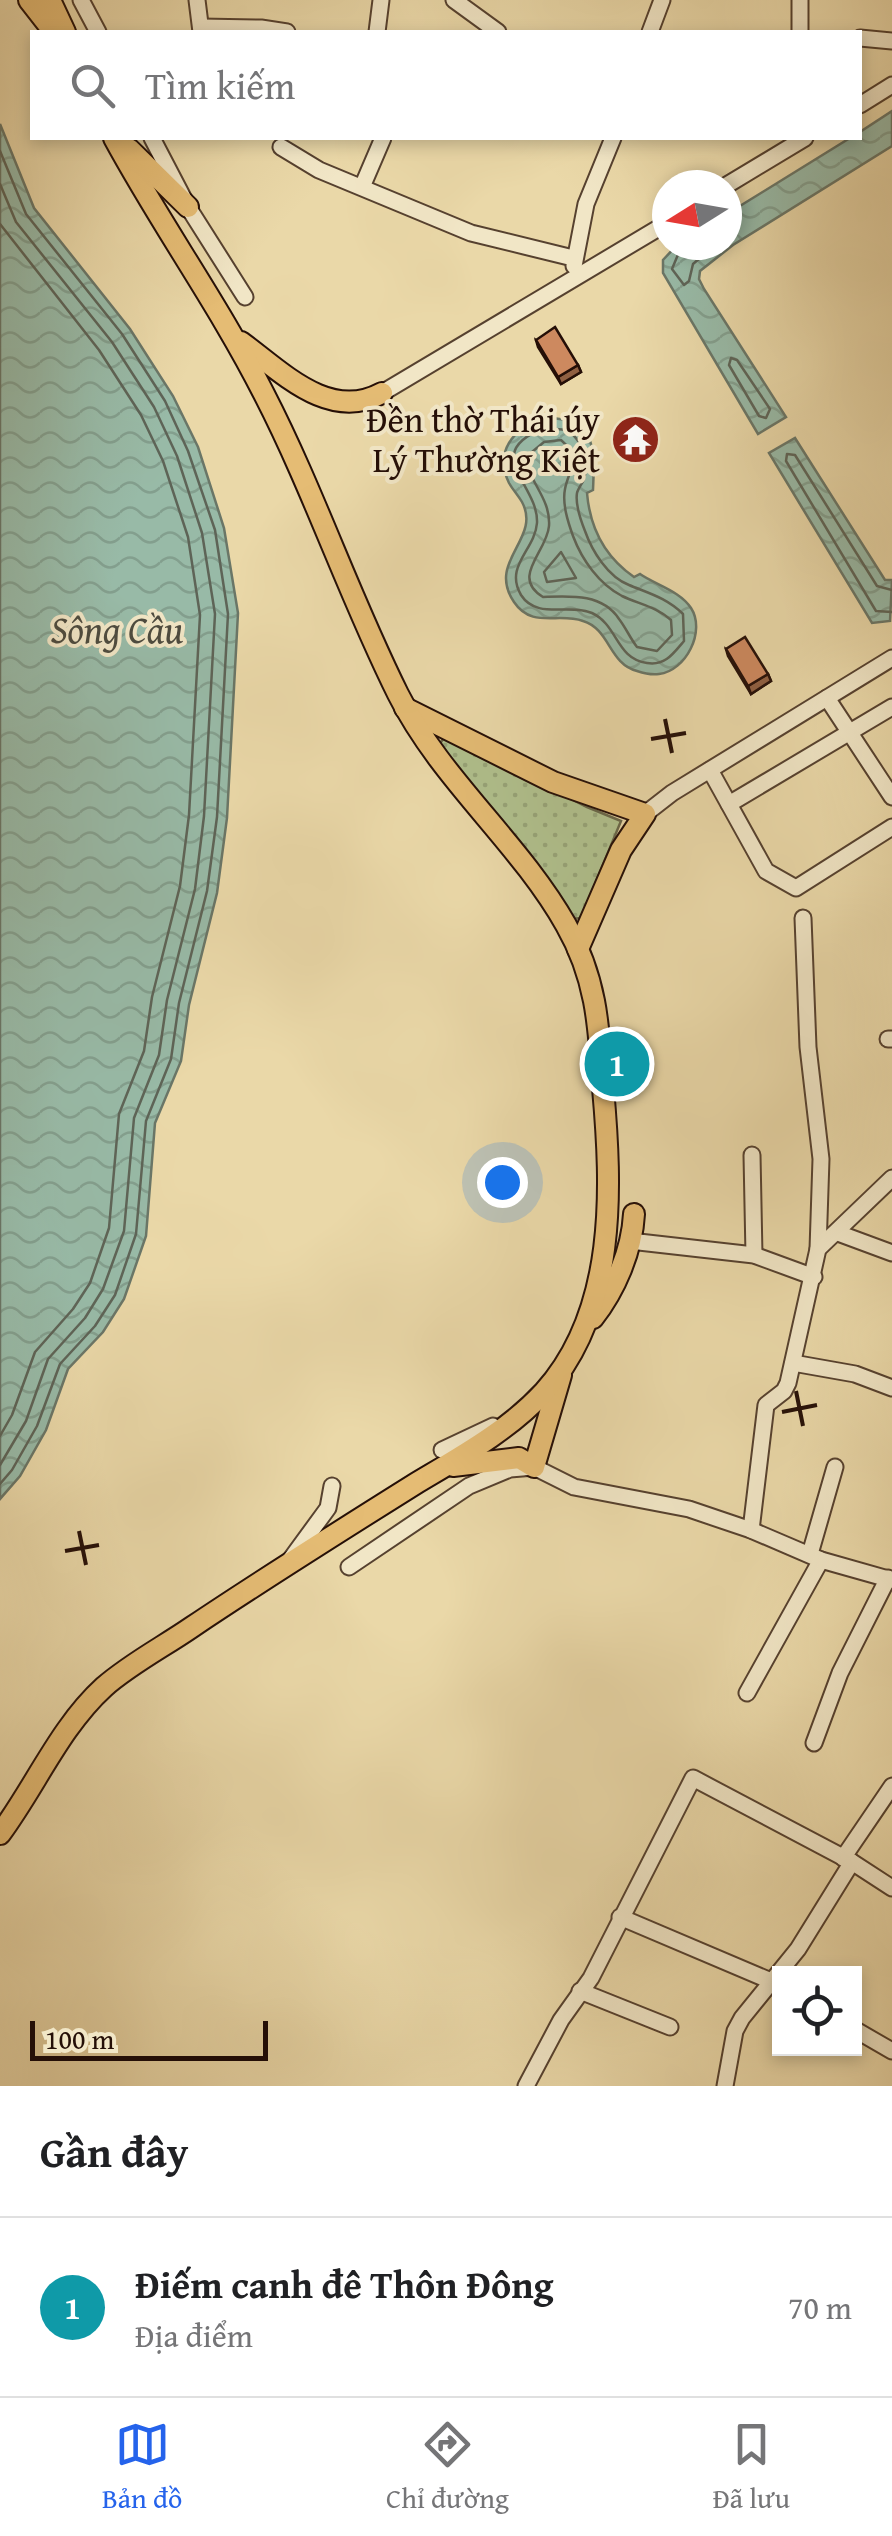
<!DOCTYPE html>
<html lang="vi">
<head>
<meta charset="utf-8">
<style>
	:root { --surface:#fff; --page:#f2f2f2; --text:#202124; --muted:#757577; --line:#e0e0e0; --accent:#2563eb }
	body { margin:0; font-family:"Gentium Book Plus",serif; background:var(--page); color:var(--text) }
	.controls { position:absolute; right:30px; bottom:30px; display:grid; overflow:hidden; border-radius:0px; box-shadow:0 5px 15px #0003 }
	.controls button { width:90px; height:90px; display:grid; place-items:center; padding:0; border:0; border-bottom:2px solid var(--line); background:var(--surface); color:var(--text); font:50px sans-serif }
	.compass { position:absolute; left:652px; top:170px; width:90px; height:90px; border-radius:50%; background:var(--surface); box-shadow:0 5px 15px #0003; rotate:259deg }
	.scale { position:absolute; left:30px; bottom:25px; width:238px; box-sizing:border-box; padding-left:10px; border:5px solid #250f07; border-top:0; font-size:28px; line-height:35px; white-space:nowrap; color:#250f07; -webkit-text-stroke:8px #f1e6c6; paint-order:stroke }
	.you { position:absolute; left:502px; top:1182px; width:35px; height:35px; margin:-25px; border:8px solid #fff; border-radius:50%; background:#1a73e8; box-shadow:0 0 0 15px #1a73e833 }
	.badge { display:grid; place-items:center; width:65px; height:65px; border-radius:50%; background:var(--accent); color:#fff; font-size:32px; font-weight:700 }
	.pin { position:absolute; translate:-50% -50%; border:5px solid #fff; box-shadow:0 2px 10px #0006 }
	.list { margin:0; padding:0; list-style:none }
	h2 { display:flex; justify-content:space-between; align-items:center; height:130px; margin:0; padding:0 40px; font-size:42px }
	h2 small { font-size:32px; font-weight:400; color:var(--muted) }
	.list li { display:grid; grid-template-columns:65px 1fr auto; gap:30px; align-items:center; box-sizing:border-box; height:180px; padding:0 40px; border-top:2px solid var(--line) }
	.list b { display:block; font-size:38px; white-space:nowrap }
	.list p { margin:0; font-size:32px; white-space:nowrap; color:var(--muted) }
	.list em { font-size:32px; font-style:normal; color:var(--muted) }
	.icon { flex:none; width:55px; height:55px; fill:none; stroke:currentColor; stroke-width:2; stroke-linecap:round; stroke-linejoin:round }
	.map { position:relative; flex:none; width:892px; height:2086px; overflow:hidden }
	.search { position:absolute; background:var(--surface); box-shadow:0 5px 15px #0003; left:30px; right:30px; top:30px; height:110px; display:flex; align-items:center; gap:25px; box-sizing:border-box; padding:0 35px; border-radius:0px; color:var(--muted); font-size:38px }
	.sheet { height:310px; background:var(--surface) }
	nav { display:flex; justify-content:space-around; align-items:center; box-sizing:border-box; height:140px; border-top:2px solid var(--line); background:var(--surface); font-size:28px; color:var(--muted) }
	nav a { display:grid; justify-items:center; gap:5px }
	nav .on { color:var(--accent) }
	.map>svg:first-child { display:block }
	.grass { fill:url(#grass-dots); stroke:#6a684a; stroke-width:2.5 }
	.water { fill:url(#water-waves); stroke:#6a7667; stroke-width:2.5 }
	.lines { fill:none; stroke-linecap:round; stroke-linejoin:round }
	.shore { stroke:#5e6457; stroke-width:2.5 }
	.minor-casing { stroke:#56412f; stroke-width:19 }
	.major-casing { stroke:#250f07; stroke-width:24 }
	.minor { stroke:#f1e6c6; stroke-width:15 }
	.major { stroke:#e5bc74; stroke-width:20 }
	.wall { fill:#b07652; stroke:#250f07; stroke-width:2.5 }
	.shaded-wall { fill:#906042; stroke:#250f07; stroke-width:2.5 }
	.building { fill:#cd895f; stroke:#250f07; stroke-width:2.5 }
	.ticks { fill:none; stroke:#250f07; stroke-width:4 }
	.labels { text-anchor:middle; stroke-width:8; stroke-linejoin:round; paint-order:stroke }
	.poi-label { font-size:35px; fill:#250f07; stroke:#f1e6c6; text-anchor:end }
	.water-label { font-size:38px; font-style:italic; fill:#4d4b3f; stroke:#f1e6c6 }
</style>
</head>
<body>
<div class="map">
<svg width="892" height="2086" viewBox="0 0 892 2086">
	<defs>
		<pattern id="grass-dots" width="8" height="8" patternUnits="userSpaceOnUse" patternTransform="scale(2.5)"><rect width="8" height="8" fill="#b0c08d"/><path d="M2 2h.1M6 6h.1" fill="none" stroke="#97a478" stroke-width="1.8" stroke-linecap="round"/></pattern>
		<pattern id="water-waves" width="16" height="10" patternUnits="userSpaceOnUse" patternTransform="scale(2.5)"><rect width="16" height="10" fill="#98baa7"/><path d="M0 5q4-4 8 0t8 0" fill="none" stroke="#839f8e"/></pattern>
	</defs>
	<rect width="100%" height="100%" fill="#ead8a8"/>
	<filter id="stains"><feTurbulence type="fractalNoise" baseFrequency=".002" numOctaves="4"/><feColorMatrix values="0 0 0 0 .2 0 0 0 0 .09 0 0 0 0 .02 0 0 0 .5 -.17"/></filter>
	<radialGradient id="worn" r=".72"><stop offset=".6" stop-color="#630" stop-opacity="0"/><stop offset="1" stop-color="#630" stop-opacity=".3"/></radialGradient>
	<!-- grass -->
	<path class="grass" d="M452,738L587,807L621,821L581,918L571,919L439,745L443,739Z"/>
	<!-- water -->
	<g class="water">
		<path d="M892,111V146L733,245L700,271L699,279L704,289L786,417L758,434L663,273V260L677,245H727V214L850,138H860V132Z"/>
		<path d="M0,124L34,208L130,329L173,396L198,447L224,528L238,613L227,818L217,893L189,1005L181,1061L155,1123L146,1236L124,1299L103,1332L68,1369L46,1430L20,1476L0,1499Z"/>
		<path d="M542,418C596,416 595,447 593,490L587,493C590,528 605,557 634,577L640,574C656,585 680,591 691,608C706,631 686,671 659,674C652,675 643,673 637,671C609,664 610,629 583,621C558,612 532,629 514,602C486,561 542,539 522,502C518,495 513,490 509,483C494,452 513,429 542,418Z"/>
		<path d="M795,438L885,580H892L890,621L872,623L769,453Z"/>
	</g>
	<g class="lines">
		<!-- shore -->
		<g class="shore">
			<path d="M0,151L26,214L122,334L165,401L188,451L215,530L228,614L217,817L207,891L179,1003L171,1059L146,1121L136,1234L115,1295L95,1326L60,1364L37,1426L12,1470L0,1484"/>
			<path d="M0,184L16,222L112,342L154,407L177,456L202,533L215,614L204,816L195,889L167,1000L159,1055L134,1118L124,1231L103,1289L85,1318L48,1359L26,1421L0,1465"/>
			<path d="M0,224L99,350L141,415L163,461L188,537L200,615L189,815L180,886L152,997L144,1051L119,1114L109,1228L90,1283L73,1309L35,1352L12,1415L0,1436"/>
			<path d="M682,245L672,269L684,285L689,281L693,264L715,245"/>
			<path d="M731,358L737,360L770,409L766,418L759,416L729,365Z"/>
			<path d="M544,428L568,430C583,443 590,459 584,479C583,482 578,489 577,493C575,505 581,521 585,531C592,551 608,577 629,585C648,593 667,598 683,614L684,641C673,654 665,666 647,663C616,659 618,625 592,613C569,603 537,620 521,595C504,566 535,550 537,523C539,484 479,454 544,428Z"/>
			<path d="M561,440C583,459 569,468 565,489C562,504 568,522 573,536C582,560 599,584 622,596C639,604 657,607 671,620L672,635L657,651L637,647C630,638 626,628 619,619C602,593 569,596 543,597C510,577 547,552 549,526C551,498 528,482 526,457L544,442Z"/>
			<path d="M561,552L576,578L547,582L544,572Z"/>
			<path d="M892,590L877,586L795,455L787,454L786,461L876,611L892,612"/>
		</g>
		<defs>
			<g id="minor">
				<path d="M81,0L98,32"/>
				<path d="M197,0L201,32"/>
				<path d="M454,0L498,32"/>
				<path d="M800,0V32"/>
				<path d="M201,27L261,28L287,32"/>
				<path d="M377,32L381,0"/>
				<path d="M650,32L662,0"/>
				<path d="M860,38L892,41"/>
				<path d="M860,105L892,85"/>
				<path d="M152,138L188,207L245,297"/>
				<path d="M281,147L319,170L471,233L573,258"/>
				<path d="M727,185L805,138"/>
				<path d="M362,187L383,138"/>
				<path d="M574,266L586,204L613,138"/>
				<path d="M382,393L667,223"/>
				<path d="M827,698L892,797"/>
				<path d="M710,770L766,871L796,888L892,827"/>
				<path d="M729,804L892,707"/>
				<path d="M645,814L672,793L892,658"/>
				<path d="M803,918L808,1047L821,1159L818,1249"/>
				<path d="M888,1039H892"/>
				<path d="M752,1155L754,1255"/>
				<path d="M838,1233L892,1253"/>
				<path d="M630,1241L754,1255L814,1277"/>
				<path d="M793,1363L855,1374L892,1388"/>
				<path d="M442,1450L493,1426"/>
				<path d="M751,1530L766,1405L784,1391L788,1383L818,1249L892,1178"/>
				<path d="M810,1554L835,1467"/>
				<path d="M290,1560L328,1508L332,1486"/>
				<path d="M349,1567L469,1486L510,1469L534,1467L574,1487L689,1509L751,1530L821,1560L892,1580"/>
				<path d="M747,1693L821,1560"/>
				<path d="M814,1743L840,1673L888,1578"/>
				<path d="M843,1858L892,1786"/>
				<path d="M620,1917L778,1984"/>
				<path d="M580,1991L670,2027"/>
				<path d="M854,2029L892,2051"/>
				<path d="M526,2086L561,2020L591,1978L693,1778L852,1862L892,1888"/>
				<path d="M725,2086L735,2031L742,2018L798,1949L852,1862"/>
			</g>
			<g id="major">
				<path d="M29,0L54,32"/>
				<path d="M50,0L65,32"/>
				<path d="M129,149L188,207"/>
				<path d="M241,342C282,372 329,422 382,393"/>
				<path d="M405,708L553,782L645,814L621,850L578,949"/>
				<path d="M593,1318C615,1290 632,1251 634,1214"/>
				<path d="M453,1466L519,1458L534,1467L561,1375"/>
				<path d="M0,1834C35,1787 60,1727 104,1687C130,1664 163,1647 192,1627C265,1578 340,1531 415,1484C460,1457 508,1431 544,1392C617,1311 612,1189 603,1088C599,1028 597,979 566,925C519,842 441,780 398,694C349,596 314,491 264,394C219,305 161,225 114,138"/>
			</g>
		</defs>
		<!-- minor casing -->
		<use href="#minor" class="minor-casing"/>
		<!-- major casing -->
		<use href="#major" class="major-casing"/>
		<!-- minor -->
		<use href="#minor" class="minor"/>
		<!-- major -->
		<use href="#major" class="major"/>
	</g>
	<!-- wall -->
	<g class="wall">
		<path d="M536,340L578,365L581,372L561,384L538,347Z"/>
		<path d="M726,649L768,674L771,681L751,694L728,656Z"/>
		<path d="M623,1050L627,1076L616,1077L613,1069Z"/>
	</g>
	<!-- shaded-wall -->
	<g class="shaded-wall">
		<path d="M578,365L581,372L561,384L558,377Z"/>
		<path d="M768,674L771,681L751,694L748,686Z"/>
	</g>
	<!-- building -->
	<g class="building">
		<path d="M555,327L578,365L558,377L536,340Z"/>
		<path d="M745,637L768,674L748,686L726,649Z"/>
		<path d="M621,1042L624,1068L613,1069L611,1043Z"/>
	</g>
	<!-- ticks -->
	<path class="ticks" d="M665,719L672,753M651,739L686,733M796,1391L803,1426M782,1412L817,1405M79,1531L86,1565M65,1551L99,1545"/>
	<!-- icons -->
	<defs>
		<symbol id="temple-disc" viewBox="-11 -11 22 22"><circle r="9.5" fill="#8f2418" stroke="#f1e6c6"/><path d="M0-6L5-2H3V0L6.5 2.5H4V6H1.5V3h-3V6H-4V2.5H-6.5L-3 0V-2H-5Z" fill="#fff"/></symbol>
	</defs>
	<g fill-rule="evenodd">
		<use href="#temple-disc" x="608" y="412" width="55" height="55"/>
	</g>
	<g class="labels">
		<!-- poi labels -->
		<g class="poi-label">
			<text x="600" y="432">Đền thờ Thái úy<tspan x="600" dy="40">Lý Thường Kiệt</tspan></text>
		</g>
		<!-- water labels -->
		<g class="water-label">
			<text x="117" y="643">Sông Cầu</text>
		</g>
	</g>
	<rect width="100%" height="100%" filter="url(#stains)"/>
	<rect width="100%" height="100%" fill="url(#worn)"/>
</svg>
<div class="controls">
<button><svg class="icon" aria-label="locate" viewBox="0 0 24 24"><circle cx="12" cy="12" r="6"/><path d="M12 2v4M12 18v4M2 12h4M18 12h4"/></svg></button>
</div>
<svg class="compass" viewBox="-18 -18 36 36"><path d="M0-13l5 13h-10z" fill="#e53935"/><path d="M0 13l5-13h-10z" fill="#757577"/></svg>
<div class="scale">100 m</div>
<div class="you"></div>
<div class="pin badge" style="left:617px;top:1064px;background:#0f9aa8">1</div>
<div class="search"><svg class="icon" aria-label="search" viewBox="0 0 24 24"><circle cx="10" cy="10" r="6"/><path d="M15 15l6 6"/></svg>Tìm kiếm</div>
</div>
<section class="sheet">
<h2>Gần đây<small></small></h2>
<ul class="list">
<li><span class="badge" style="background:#0f9aa8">1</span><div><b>Điếm canh đê Thôn Đông</b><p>Địa điểm</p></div><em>70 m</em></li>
</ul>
</section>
<nav>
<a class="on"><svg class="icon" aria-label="map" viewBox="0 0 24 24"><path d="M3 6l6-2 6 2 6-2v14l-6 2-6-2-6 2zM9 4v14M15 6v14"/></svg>Bản đồ</a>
<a><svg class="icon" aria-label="directions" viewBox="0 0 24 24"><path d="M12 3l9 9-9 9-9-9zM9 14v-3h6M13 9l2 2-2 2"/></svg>Chỉ đường</a>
<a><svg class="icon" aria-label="saved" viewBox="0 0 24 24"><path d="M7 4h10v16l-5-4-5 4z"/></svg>Đã lưu</a>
</nav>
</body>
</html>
